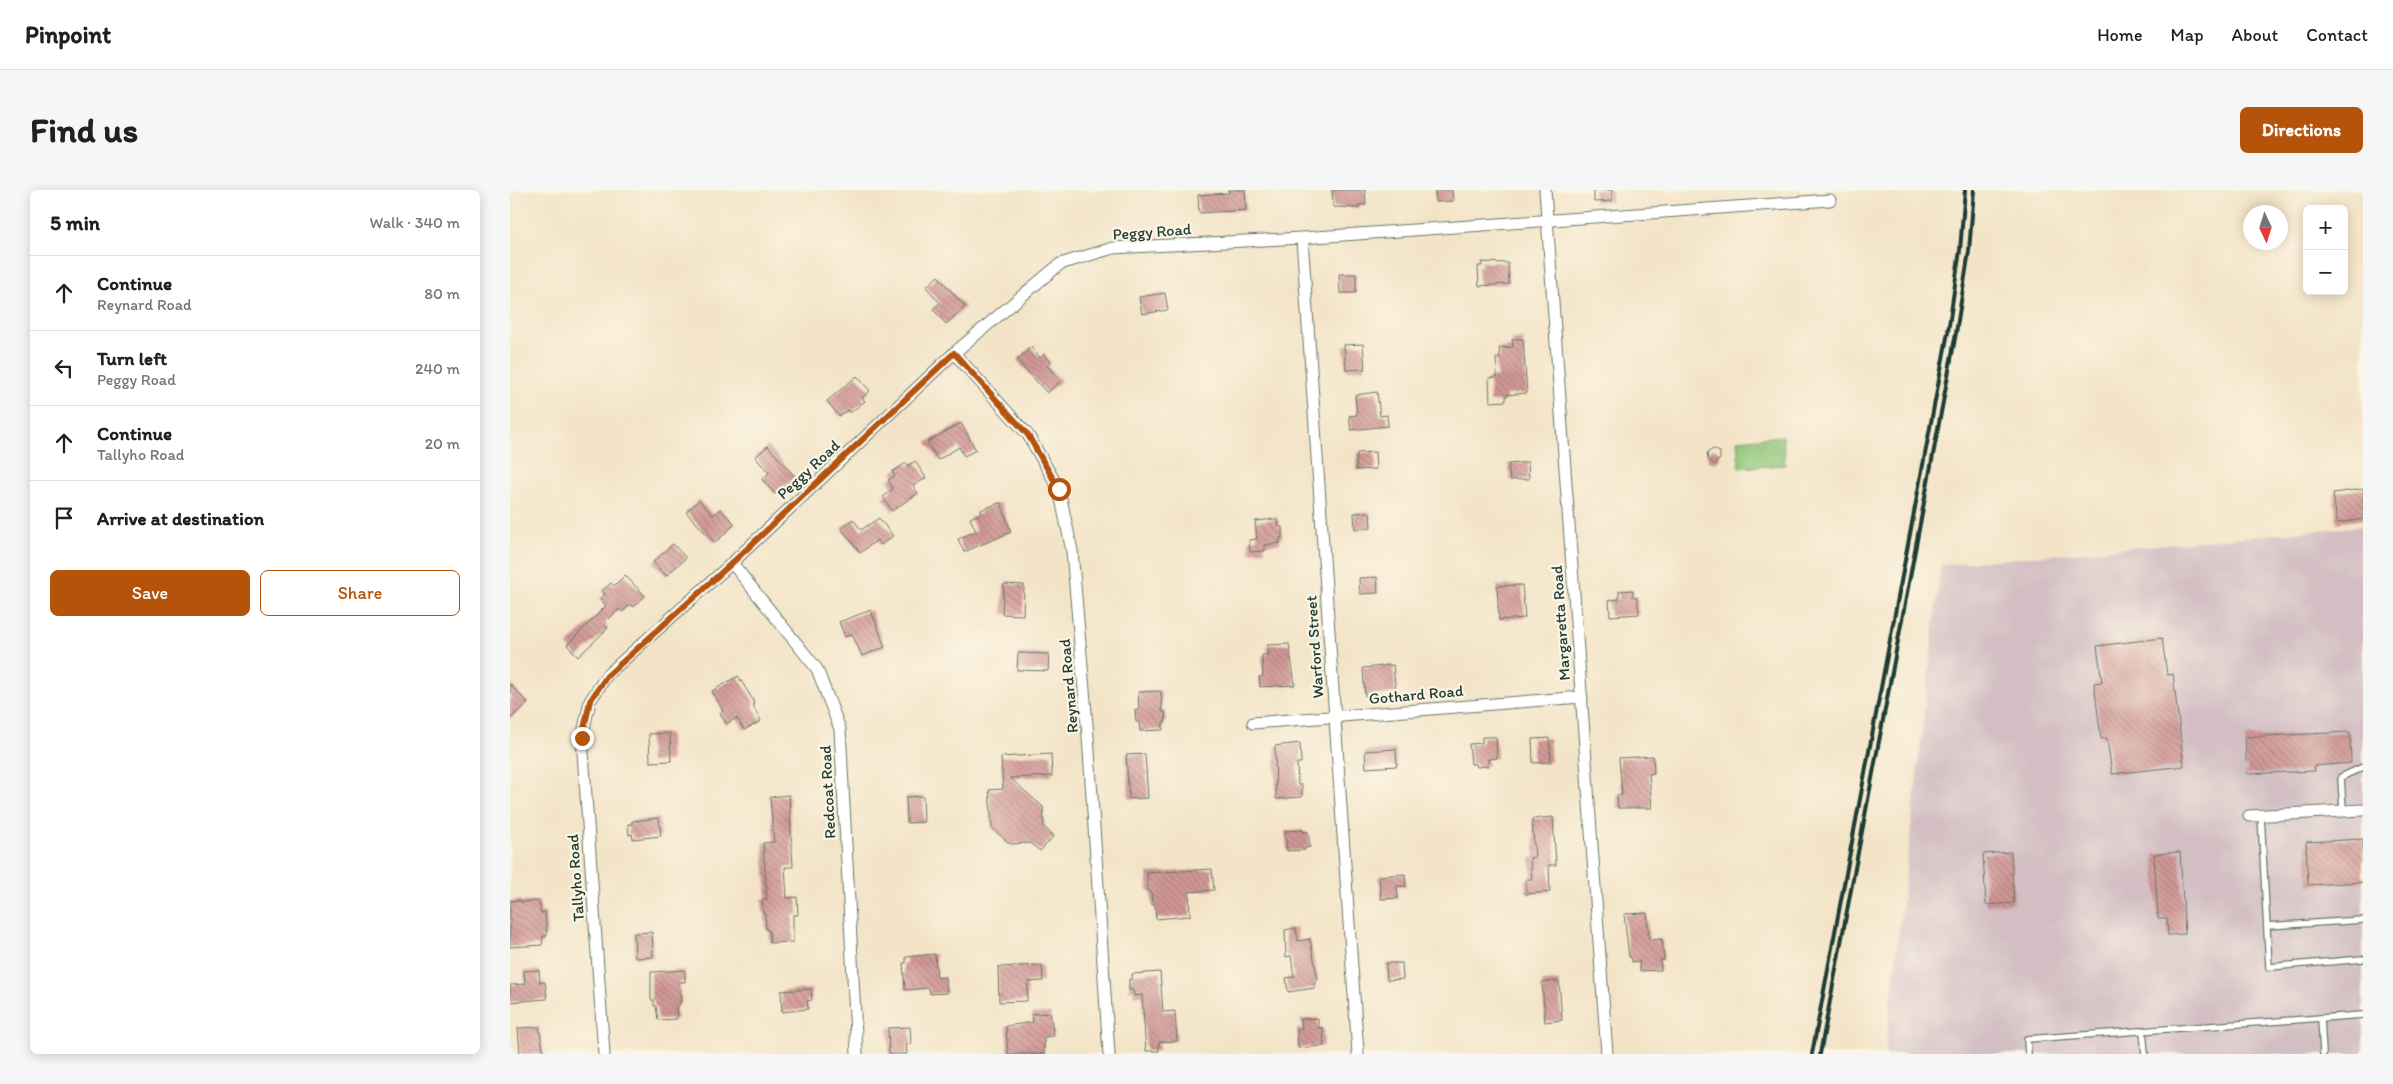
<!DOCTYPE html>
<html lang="en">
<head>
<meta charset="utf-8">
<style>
	:root { --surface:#fff; --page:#f6f6f6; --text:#202124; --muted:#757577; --line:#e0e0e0; --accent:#b45309 }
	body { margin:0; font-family:Itim,sans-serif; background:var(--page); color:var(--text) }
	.controls { position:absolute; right:15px; top:15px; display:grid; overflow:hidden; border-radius:8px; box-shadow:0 2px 12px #0003 }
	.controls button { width:45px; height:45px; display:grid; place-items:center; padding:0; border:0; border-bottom:1px solid var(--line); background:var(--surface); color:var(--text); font:25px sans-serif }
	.compass { position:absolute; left:1733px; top:15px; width:45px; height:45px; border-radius:50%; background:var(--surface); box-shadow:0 2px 12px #0003; rotate:176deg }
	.stop { position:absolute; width:15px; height:15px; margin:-11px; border:4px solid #b45309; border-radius:50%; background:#fff }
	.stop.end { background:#b45309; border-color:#fff; box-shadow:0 1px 5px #0008 }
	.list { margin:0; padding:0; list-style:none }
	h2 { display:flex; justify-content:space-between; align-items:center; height:65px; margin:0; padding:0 20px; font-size:21px }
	h2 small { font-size:16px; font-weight:400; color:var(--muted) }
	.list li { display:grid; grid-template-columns:32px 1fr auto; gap:15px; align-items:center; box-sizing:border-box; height:75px; padding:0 20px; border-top:1px solid var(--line) }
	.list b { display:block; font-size:19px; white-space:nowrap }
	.list p { margin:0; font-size:16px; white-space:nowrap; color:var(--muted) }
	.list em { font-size:16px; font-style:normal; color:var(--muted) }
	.actions { display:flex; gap:10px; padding:15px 20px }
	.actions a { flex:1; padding:11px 0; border:1px solid var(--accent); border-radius:8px; text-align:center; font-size:18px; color:var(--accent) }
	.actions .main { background:var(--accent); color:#fff }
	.icon { flex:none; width:28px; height:28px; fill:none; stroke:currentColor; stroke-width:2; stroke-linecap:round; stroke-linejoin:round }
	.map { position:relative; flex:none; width:1853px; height:864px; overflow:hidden; border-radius:8px }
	header { display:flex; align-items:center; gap:30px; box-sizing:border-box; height:70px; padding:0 25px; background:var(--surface); border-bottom:1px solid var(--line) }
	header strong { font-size:24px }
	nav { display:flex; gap:28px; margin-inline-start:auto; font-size:18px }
	.intro { display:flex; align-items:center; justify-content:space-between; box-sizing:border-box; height:120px; padding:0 30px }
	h1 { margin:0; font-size:35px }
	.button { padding:12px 22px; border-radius:8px; background:var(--accent); color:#fff; font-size:18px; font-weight:700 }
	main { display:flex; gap:30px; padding:0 30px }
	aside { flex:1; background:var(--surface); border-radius:8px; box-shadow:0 2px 12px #0003 }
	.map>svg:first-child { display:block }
	.industrial { fill:#d2bec3 }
	.pitch { fill:#8dc477; stroke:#568056 }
	.building { fill:url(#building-back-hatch) }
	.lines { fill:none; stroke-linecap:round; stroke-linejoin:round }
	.lane-casing { stroke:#697767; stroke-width:8 }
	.street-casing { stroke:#697767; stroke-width:13 }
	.lane { stroke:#fff; stroke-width:5.5 }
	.street { stroke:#fff; stroke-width:11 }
	.rail { stroke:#1f3d34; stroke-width:4 }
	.route { stroke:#b45309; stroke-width:6 }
	.labels { text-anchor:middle; stroke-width:4.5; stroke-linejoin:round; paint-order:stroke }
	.street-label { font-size:16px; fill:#1f3d34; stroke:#fcf5e5 }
</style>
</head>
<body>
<header>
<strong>Pinpoint</strong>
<nav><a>Home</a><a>Map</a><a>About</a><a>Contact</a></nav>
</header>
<div class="intro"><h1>Find us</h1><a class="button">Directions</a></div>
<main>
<aside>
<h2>5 min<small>Walk · 340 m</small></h2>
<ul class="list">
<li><svg class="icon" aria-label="ahead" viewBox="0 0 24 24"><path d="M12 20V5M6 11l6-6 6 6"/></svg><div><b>Continue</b><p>Reynard Road</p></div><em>80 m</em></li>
<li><svg class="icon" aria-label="left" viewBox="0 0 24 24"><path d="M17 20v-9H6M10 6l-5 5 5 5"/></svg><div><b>Turn left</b><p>Peggy Road</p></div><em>240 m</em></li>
<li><svg class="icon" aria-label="ahead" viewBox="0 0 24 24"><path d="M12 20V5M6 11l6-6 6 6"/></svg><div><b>Continue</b><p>Tallyho Road</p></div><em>20 m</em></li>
<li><svg class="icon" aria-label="arrive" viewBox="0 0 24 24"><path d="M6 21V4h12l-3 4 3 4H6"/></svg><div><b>Arrive at destination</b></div></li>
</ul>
<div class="actions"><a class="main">Save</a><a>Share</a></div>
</aside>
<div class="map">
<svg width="1853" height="864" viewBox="0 0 1853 864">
	<defs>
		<pattern id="building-back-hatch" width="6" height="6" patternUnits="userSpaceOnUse" patternTransform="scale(1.25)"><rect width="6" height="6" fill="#d19795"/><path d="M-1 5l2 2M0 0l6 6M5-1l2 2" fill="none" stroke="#a97c7a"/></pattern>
	</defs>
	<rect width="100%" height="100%" fill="#fcf5e5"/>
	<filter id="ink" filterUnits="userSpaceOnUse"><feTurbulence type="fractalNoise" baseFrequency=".02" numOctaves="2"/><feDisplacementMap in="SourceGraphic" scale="10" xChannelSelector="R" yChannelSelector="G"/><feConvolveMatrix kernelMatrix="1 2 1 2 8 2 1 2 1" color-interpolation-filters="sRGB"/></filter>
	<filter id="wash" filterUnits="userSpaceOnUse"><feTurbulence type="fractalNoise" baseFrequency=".0096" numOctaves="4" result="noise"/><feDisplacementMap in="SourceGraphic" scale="20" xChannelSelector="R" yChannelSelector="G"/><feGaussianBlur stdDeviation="1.12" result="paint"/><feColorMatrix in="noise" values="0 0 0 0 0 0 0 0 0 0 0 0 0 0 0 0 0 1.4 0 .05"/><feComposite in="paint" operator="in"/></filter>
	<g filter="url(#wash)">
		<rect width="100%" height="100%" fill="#f3e4c7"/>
		<!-- industrial -->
		<path class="industrial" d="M1853,336V864H1375L1431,375Z"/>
		<!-- pitch -->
		<path class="pitch" d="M1273,246L1275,275L1229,278L1227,250Z"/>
		<g id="blocks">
			<!-- building -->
			<g class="building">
				<path d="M718,0H735L736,20L689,23L688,5L719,3Z"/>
				<path d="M822,0H855L856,15H849V18L823,17Z"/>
				<path d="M925,0H942L943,11L926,12Z"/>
				<path d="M1084,0H1102V11L1084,12Z"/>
				<path d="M971,72L998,73L999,94L969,96L968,76H972Z"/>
				<path d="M829,84H846V103H830Z"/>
				<path d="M428,86L455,117L436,134L423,119L430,113L416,97Z"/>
				<path d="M655,103L658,120L632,124L629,107Z"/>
				<path d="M1002,149H1013L1017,203L996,205V211L980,212L979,188L987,187L986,168H990L989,158L1003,157Z"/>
				<path d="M853,154L855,179L836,180L834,155Z"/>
				<path d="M521,157L530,168L534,164L541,173L537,176L551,191L537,203L507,170Z"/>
				<path d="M347,186L360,201L352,208L355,211L340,223L338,220L329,226L317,211Z"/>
				<path d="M867,202L870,226L877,225L878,236L841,240L839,226L847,225L845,205Z"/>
				<path d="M451,233L466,260L454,266L449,257L428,270L417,252Z"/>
				<path d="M258,256L285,287L265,304L252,289L259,283L245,267Z"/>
				<path d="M1203,259L1210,262V269L1204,274L1198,270L1197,263Z"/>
				<path d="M865,262L866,279L846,280L847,263Z"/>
				<path d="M405,271L416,288L403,296L408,303L382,321L373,307L383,299L378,290L385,286L382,282L396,273L398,276Z"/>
				<path d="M1018,272L1019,289L1000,290L998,274Z"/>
				<path d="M1853,299V329L1827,333L1823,303Z"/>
				<path d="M189,310L203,325L210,319L225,334L205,353L176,322Z"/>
				<path d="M489,313H491L501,342L454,362L448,349L466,341L460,328L472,323L471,320Z"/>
				<path d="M860,322L861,338L845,339L844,323Z"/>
				<path d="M369,328L383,346L371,355L367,350L350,363L331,338L343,329L351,340Z"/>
				<path d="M768,329L769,337H772V348H770V353L754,355L755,361L740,362L739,350L747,349L745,331Z"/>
				<path d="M163,354L176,368L156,386L143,372Z"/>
				<path d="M115,385L135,406L123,417L121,414L112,422L109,419L94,434L98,438L68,467L57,455L96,416L90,409L95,404L92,401L101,393L104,396Z"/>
				<path d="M867,387L868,403L850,404L849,388Z"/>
				<path d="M494,394L514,395L513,425L492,424Z"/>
				<path d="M1012,395L1015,428L989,430L987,396Z"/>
				<path d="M1123,400V407H1127L1129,424L1100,426L1099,410L1109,409V401Z"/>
				<path d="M361,420L375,457L352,466L342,444L335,447L329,432Z"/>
				<path d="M1652,448L1657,485L1663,484L1674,576L1602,584L1597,548L1591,549L1584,493L1592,492L1587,456Z"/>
				<path d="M779,454L785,495L750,497L749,487L753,486L752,465H758L757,455Z"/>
				<path d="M508,463L539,464L538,481L507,480Z"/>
				<path d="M883,475L886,503L855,506L853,478Z"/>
				<path d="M228,486L243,510L244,518L251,531L234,540L227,528L216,534L210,523L213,521L202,501Z"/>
				<path d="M0,494L18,513L0,529Z"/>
				<path d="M651,501L652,522L655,521L656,532H653V540L630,541L629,532H626L625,520H629L628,502Z"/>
				<path d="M1840,542L1841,573L1804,576L1805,581L1737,584L1735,547Z"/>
				<path d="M160,543L161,571L140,572L139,544Z"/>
				<path d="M972,547H986L987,568L978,569V576L967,577L966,574H961L959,554L972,553Z"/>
				<path d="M1039,548L1041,572L1023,573L1022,549Z"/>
				<path d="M790,553L791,573H787L788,595H792V607L766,609L765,556Z"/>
				<path d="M886,559L887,576L856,578L855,561Z"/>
				<path d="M541,564L542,586L500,588L533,617L534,637L544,646L530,661L520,653L500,654L482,638L479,600L493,599L491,567Z"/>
				<path d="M635,564L638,608L619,609L616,565Z"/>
				<path d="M1143,566L1144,583L1139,584L1142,618H1108L1107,605H1112L1109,568Z"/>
				<path d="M279,605L283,677H275L277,708L287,707L288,725H283V752L260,753L259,740H256L255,723H253L252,709H257L253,653L264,652L260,607Z"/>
				<path d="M413,606L414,632L397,633L396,607Z"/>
				<path d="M1043,627L1046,675H1039L1040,702L1016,704V689H1022L1020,668L1025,667L1022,629Z"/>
				<path d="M149,628L151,646L123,649L122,644L119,645L118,634H122V631Z"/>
				<path d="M793,640V642H798L800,657L795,658V660L777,661L775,641Z"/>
				<path d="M1853,649V692L1798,695L1796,652Z"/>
				<path d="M1501,662L1504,713L1476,715L1473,664Z"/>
				<path d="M1670,662L1675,744L1658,745L1657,728H1648L1644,664Z"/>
				<path d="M702,679L704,700L679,702L680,726L646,729L645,715H642L641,701H638L637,683Z"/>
				<path d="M895,684L896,696H887L888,708L871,709L869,686Z"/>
				<path d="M11,710V712L29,711L31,723L35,722L37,746H33L32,755L0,757V711Z"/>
				<path d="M1137,723L1139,750L1152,749L1154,770H1150L1151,780L1130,781L1129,771L1122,772L1121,767H1119L1114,724Z"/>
				<path d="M786,738L788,751L800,749L808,790L805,791V798L778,802L776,788L784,787L781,766L776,767L775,740Z"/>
				<path d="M142,742L143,767L125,768L124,743Z"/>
				<path d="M425,764L427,788L435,787L437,803L420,804L419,798L395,800L393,773H396V767Z"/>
				<path d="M876,773H892L893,789L877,790Z"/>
				<path d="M532,775L533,791L518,792L517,811L489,812L488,777Z"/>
				<path d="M29,780L30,793L35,792L37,809L0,812V795L15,794L14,781Z"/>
				<path d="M175,780V792H169L171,812L166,818L167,829L148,830L146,816H144V810H141V782Z"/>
				<path d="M650,782L653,822L665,821L667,851L649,852V861H636L632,805L624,806L623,800H619V789H622V784Z"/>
				<path d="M1049,791L1052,830L1035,832L1032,792Z"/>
				<path d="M301,799L302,810L297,811L298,819L272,822L271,801Z"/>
				<path d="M540,823L544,846L534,847V864H498L496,836L523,832L522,824Z"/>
				<path d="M808,828V838H813L814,856L788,858L787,839H792L791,829Z"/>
				<path d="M29,837L34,864H10L8,838Z"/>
				<path d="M400,837L401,854H396L397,864H379L378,838Z"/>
			</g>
		</g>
	</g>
	<g filter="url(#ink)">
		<use href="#blocks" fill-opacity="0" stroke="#697767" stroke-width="1"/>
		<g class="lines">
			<defs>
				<g id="lane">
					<path d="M1833,620L1831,587L1853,577"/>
					<path d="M1751,626L1759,777L1853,769"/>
					<path d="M1757,736L1853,730"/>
					<path d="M1811,828L1813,864"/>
					<path d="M1633,840L1635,864"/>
					<path d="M1518,864L1517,849L1853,825"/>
				</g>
				<g id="street">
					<path d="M1035,0L1097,864"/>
					<path d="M792,48L848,864"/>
					<path d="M444,163L518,245L549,299L562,361L578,546L599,864"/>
					<path d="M222,373L307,479L330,539L347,864"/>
					<path d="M743,533L1072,507"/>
					<path d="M1739,626L1853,620"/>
					<path d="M94,864L72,548L80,511L97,485L222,373L444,163L550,74L603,58L792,48L1320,10"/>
				</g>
			</defs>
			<!-- lane casing -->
			<use href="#lane" class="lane-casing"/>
			<!-- street casing -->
			<use href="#street" class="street-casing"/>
			<!-- lane -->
			<use href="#lane" class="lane"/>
			<!-- street -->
			<use href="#street" class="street"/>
			<!-- rail -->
			<g class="rail">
				<path d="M1302,864L1438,142L1450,60L1455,0"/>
				<path d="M1310,864L1446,143L1459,61L1464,0"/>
			</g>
		</g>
	</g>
	<g class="lines" filter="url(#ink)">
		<!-- route -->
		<path class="route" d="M72,548L80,511L97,486L222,373L444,163L518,245L549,299"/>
	</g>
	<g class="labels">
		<!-- street labels -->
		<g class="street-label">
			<text transform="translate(642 41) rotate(-4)" y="6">Peggy Road</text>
			<text transform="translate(298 279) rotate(-43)" y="6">Peggy Road</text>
			<text transform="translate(1050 433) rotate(-94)" y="6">Margaretta Road</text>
			<text transform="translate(804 457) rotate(-94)" y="6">Warford Street</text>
			<text transform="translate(558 496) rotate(-95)" y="6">Reynard Road</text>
			<text transform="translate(906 504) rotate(-5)" y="6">Gothard Road</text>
			<text transform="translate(317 602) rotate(-93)" y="6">Redcoat Road</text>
			<text transform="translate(65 688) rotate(-94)" y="6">Tallyho Road</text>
		</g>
	</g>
</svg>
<div class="controls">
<button>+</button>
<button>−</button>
</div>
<svg class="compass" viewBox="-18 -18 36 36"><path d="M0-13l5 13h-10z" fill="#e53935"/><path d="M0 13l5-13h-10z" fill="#757577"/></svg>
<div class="stop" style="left:549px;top:299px"></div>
<div class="stop end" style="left:72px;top:548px"></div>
</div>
</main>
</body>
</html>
